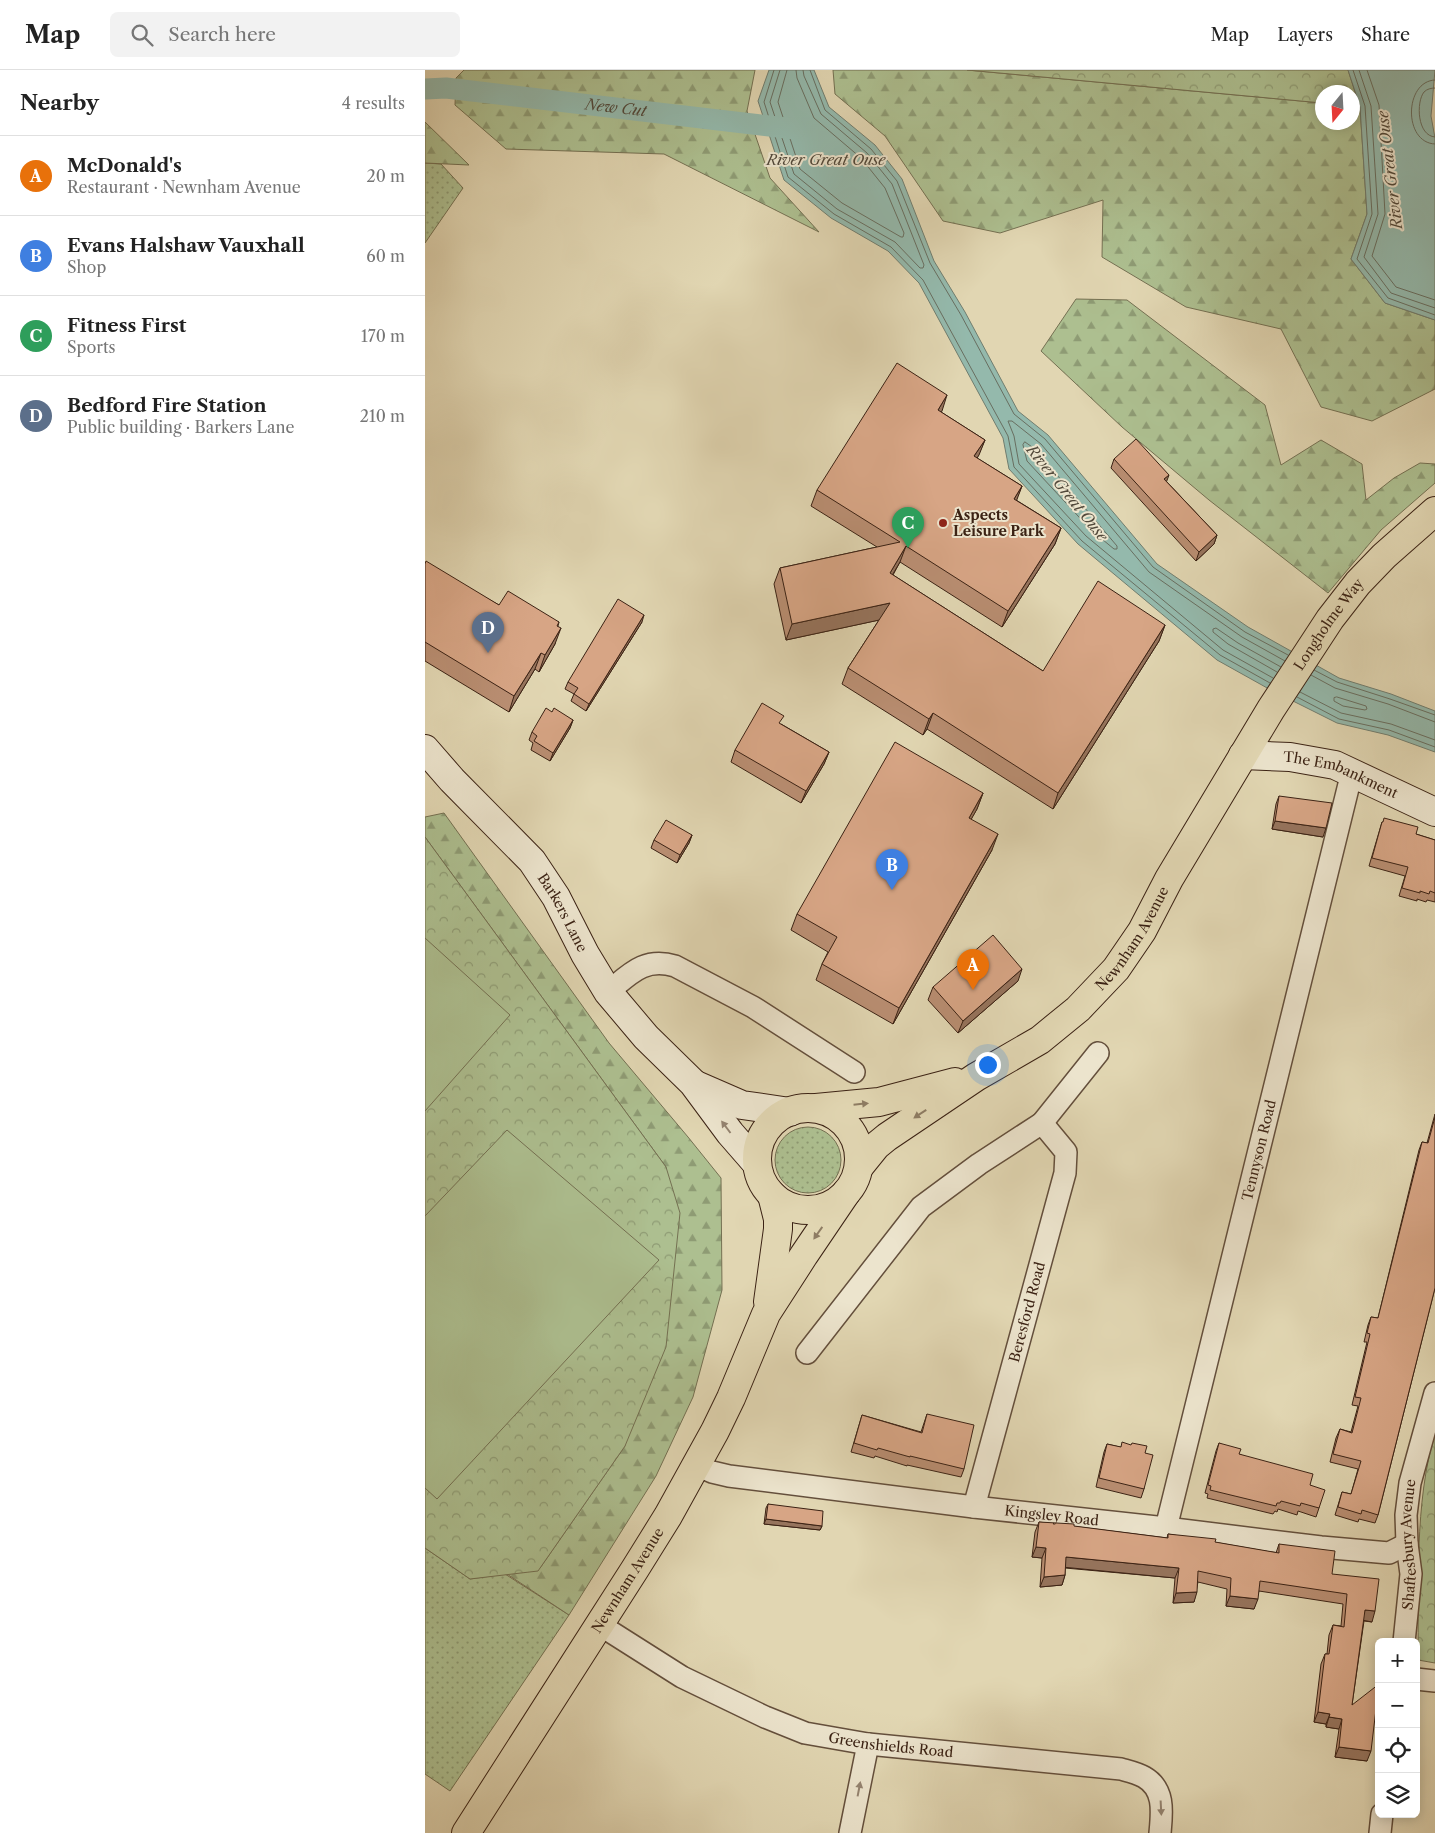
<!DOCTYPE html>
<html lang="en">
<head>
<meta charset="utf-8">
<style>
	:root { --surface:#fff; --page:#f2f2f2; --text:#222; --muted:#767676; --line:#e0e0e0; --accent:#8f2418 }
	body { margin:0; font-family:"Libre Caslon Text",serif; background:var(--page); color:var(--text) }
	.controls { position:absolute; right:15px; bottom:15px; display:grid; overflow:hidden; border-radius:8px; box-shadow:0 2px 12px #0003 }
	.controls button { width:45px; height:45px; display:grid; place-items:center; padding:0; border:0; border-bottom:1px solid var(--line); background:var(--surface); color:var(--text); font:25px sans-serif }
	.compass { position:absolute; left:890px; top:15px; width:45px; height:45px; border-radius:50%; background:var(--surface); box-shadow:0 2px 12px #0003; rotate:198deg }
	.you { position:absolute; left:562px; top:994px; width:18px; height:18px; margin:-12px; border:4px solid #fff; border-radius:50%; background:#1a73e8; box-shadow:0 0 0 8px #1a73e833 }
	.badge { display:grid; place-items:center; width:32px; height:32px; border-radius:50%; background:var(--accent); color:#fff; font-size:16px; font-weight:700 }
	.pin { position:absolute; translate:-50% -41px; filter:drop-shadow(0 1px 2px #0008) }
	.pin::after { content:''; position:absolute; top:26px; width:18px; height:15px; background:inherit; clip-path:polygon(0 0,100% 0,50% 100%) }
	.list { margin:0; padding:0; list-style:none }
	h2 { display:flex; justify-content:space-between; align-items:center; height:65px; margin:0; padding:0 20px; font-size:21px }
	h2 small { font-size:16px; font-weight:400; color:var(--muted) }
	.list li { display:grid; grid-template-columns:32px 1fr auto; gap:15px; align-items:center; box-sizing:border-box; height:80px; padding:0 20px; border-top:1px solid var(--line) }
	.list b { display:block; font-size:19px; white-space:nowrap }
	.list p { margin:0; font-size:16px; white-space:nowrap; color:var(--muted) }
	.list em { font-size:16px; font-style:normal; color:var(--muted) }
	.icon { flex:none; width:28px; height:28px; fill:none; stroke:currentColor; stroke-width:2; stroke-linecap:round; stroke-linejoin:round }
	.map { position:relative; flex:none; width:1010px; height:1763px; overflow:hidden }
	header { display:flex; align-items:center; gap:30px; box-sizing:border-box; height:70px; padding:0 25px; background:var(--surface); border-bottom:1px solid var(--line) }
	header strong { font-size:24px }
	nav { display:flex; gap:28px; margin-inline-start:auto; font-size:18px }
	.search { width:350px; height:45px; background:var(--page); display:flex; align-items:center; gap:12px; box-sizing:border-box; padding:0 18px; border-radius:8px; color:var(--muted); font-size:19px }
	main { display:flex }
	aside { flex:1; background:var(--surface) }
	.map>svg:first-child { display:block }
	.grass { fill:url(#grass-dots); stroke:#747052 }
	.forest { fill:url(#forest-firs); stroke:#747052 }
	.park { fill:url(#park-crowns); stroke:#747052 }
	.pitch { fill:#adbf90; stroke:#747052 }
	.water { fill:#94b9ac; stroke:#707d6f }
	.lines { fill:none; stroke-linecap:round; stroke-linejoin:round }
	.shore { stroke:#686e60; stroke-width:1 }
	.canal { stroke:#94b9ac; stroke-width:21 }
	.street-casing { stroke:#644f3c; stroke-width:24 }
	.secondary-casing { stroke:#3b2214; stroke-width:30 }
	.primary-casing { stroke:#3b2214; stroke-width:30 }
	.street { stroke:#ece4cd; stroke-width:21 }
	.secondary { stroke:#ece4cd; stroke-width:28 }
	.primary { stroke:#e1d6b2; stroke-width:28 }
	.wall { fill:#b98e72; stroke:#3b2214 }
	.shaded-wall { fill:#96745d; stroke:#3b2214 }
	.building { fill:#d7a585; stroke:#3b2214 }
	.oneway { fill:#8e7c63 }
	.oneway2 { fill:#948370 }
	.poi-dot { fill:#8f2418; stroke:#ece4cd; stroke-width:2 }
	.labels { text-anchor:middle; stroke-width:4; stroke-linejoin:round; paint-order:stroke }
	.poi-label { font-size:14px; font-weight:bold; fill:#3b2214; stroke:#ece4cd; text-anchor:start }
	.street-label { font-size:14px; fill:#3b2214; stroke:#ece4cd }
	.water-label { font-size:15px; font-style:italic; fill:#51483a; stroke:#ece4cd }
</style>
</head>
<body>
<header>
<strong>Map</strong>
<div class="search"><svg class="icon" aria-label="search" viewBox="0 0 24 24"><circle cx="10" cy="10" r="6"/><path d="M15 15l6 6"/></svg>Search here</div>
<nav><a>Map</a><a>Layers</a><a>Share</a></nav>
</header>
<main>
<aside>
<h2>Nearby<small>4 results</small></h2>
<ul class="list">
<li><span class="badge" style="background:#e8710a">A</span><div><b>McDonald's</b><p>Restaurant · Newnham Avenue</p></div><em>20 m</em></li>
<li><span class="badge" style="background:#3f7fe0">B</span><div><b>Evans Halshaw Vauxhall</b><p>Shop</p></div><em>60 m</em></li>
<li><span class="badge" style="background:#2e9e5b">C</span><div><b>Fitness First</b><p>Sports</p></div><em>170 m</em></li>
<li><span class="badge" style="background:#5c6f8a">D</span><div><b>Bedford Fire Station</b><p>Public building · Barkers Lane</p></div><em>210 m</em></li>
</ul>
</aside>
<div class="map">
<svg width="1010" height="1763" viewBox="0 0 1010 1763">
	<defs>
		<pattern id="grass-dots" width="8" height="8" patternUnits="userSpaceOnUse" patternTransform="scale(1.25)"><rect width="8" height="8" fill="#adbf90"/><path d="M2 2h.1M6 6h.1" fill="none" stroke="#8e9b74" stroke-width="1.8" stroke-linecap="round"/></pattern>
		<pattern id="forest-firs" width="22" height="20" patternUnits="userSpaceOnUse" patternTransform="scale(1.25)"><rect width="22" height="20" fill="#adbf90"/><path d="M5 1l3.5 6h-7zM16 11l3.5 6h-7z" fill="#8e9b74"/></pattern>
		<pattern id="park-crowns" width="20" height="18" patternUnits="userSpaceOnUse" patternTransform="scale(1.25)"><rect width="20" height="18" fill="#adbf90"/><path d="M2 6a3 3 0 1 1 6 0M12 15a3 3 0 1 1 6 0" fill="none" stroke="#8e9b74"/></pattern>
	</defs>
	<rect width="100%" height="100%" fill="#e1d6b2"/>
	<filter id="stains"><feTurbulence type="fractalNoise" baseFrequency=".004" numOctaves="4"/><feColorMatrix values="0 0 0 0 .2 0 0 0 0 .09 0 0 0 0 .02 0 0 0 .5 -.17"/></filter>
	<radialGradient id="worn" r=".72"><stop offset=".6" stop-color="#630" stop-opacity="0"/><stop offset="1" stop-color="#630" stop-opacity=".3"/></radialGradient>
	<!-- grass -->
	<g class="grass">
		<path d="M0,93L16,94L38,118L0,173Z"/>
		<circle cx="383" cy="1090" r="33"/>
		<path d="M0,1478L45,1509L80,1504L144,1545L25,1721L0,1704Z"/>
	</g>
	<!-- forest -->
	<g class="forest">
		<path d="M39,0H330L322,41L345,108L394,162L239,84L81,79L30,35L31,8Z"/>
		<path d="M408,0H542L897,33L898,52H928V36L935,37L942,144L926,189L960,233L1010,250V319L947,351L896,337L856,259L761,237L677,187L678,130L575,163L518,151L460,66L410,24Z"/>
		<path d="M0,52L44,95L0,93Z"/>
		<path d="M651,229L702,230L840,335L856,395L896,370L937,394L941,430L969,408L995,393L1010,394V413L956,460L903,523L784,430L697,357L616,281Z"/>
		<path d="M19,743L184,973L263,1067L296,1108L297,1220L268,1327L231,1406L144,1545L0,1450V1426L115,1498L200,1376L241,1097L0,767V747Z"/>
	</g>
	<!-- park -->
	<g class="park">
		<path d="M542,0H923L935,37L928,36V22H898L897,33Z"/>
		<path d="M0,767L241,1097L255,1143L241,1277L200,1376L113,1501L45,1509L0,1478Z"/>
		<path d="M1010,1364V1593L993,1590C994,1519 989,1432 1010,1364Z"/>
	</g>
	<!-- pitch -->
	<g class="pitch">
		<path d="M0,868L85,945L0,1041Z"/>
		<path d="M82,1060L234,1190L12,1429L0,1418V1146Z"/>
	</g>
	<!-- water -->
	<g class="water">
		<path d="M344,0H389L404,37L450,75L477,109L509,191L540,242L593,341L623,365L732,494L823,557L914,608L966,624L1010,641V682L963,665L912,653L844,619L792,590L653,474L584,399L578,368L494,213L463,181L406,148L359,110L333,31Z"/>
		<path d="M923,0H1010L1006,46L1010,68V250L960,233L926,189L942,144L935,37Z"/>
	</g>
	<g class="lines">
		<!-- shore -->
		<g class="shore">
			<path d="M349,0L339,32L363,107L409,144L466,177L498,210L583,366L589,397L657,471L795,585L845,613"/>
			<path d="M355,0L345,32L369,104L412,139L470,172L495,198H498L499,195L467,114L442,83L396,44L379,6L378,0"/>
			<path d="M362,0L353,32L375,99L417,133L476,167H478L479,163L460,118L436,88L389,48L372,8L371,0"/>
			<path d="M385,0L400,40L446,79L472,111L505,193L536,245L589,344L620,369L728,497L820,562L863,585"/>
			<path d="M928,0L940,36L947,144L932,189L963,228L1010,245"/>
			<path d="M934,0L946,36L953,144L939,187L966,223L1010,238"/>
			<path d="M942,0L954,35L960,144L947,186L971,217L1010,230"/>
			<path d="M1010,10C979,11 978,73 1010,74"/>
			<path d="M1010,18C1006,18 1002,19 999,22C991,32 992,66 1010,67"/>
			<path d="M600,372L610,379L692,476V479H689L666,460L602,391L598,375Z"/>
			<path d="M889,600L912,612L965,629L1010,645"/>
			<path d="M852,602L803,574L788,562V559L791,558L813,573L856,597"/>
			<path d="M886,605L910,618L963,634L1010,652"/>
			<path d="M848,608L798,580L661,466L594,394L589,366L583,351H587L616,374L724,502L817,567L860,591"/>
			<path d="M875,622L916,643L966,654L1010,670"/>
			<path d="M872,627L914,649L964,660L1010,677"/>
			<path d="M912,627L941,636L942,639L940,640L918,636L909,631V628Z"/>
		</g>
		<!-- canal -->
		<path class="canal" id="s1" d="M0,19L21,18L370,59"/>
		<defs>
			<g id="street">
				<path d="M183,922C205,904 219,887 250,896L328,937L429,1002"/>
				<path d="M617,1053L673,983"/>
				<path d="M382,1283L496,1137L554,1094L617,1053L641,1082L640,1103L549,1437"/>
				<path id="s2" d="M271,1395L287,1402L304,1406L549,1437L741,1458L896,1477L964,1483L982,1474"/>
				<path id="s3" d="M741,1458L927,702"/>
				<path id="s4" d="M175,1555L257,1607L340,1647L380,1663L443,1674L696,1699C703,1701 712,1703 719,1707C740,1719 737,1742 735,1763"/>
				<path id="s5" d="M979,1572L986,1504L982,1474L981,1445L985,1413L1010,1323"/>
				<path d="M991,1609L1010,1611"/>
				<path d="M425,1763L443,1674"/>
				<path d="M955,1763L957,1744"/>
			</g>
			<g id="secondary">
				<path id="s6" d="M0,679L27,710L107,791L131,827L160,884L183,922L221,967L268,1013L305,1063L332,1094"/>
				<path id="s7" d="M818,685L865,687L910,695L1010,742"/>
				<path d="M271,1015L317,1035L365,1042"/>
			</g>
			<g id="primary">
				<path d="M391,1038L454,1032L530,1012"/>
				<circle cx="383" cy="1089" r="51"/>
				<path id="s8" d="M434,1097L451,1076L462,1067L551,1007L615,970L653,939L691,899L717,861L744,809L846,639L905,549L933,513L959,486L1010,441"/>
				<path d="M343,1232L353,1159V1149L347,1125"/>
				<path id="s9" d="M41,1763L210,1499L243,1446L290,1361L306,1328L341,1244L379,1185L421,1123"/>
			</g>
		</defs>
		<!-- street casing -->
		<use href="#street" class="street-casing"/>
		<!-- secondary casing -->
		<use href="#secondary" class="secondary-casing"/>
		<!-- primary casing -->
		<use href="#primary" class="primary-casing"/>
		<!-- street -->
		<use href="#street" class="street"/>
		<!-- secondary -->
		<use href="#secondary" class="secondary"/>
		<!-- primary -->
		<use href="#primary" class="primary"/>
	</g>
	<!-- wall -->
	<g class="wall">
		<path d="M516,342L560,370L552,388L597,416L591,430L636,458L630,474L577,557L475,492L468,505L618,601L740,555L734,571L628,739L502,659L498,665L417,614L423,598L454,550L361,570L349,514L355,498L452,477L386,436L392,420Z"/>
		<path d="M689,389L742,412L792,465L789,474L771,491L686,398Z"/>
		<path d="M0,494L74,535L134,552L133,556L130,574L114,602L110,599L84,642L0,591Z"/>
		<path d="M217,552L161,641L146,631L149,624L140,619L143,612Z"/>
		<path d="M127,642L148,650L145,658L125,691L106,680L108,673L104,670L107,662Z"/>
		<path d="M356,654L404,682L399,694L376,733L306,692L310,680Z"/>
		<path d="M558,723L552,739L546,749L567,780L468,954L391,910L397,894L403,882L366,860L372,844Z"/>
		<path d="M854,726L898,767L847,759L851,734Z"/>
		<path d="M957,752L991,764L1010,770V832L1002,830L1001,832L992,829V831L974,826L980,806L944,796Z"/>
		<path d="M267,765L264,773L252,793L226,778L229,770Z"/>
		<path d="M593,911L533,963L503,930L508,917Z"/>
		<path d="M1010,1044V1218L953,1445L950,1453L934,1449L933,1452L910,1445L917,1422L926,1424L933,1399L905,1392L911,1368L915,1359L926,1362L933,1336L927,1335L942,1272H939L943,1255L946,1247L953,1248L994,1080L997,1072L1002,1073Z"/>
		<path d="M502,1344L539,1399L536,1407L482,1395V1396L450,1386L449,1388L426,1382L437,1345L496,1362Z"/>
		<path d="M794,1373L814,1384L885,1415L894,1438L891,1447L873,1441L872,1445L853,1439L852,1442L850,1441L848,1444L782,1428L783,1424L780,1423L791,1381Z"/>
		<path d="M682,1374L720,1383L719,1419L716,1428L671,1417L679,1382Z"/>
		<path d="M343,1434L397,1456L395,1460L339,1454L341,1438Z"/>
		<path d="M614,1452L742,1468L743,1464L851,1483L854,1474L907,1504L947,1552L939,1551L927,1635L942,1691L910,1687L914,1659L901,1657V1654L889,1652L896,1594L900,1584H902L904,1565L908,1555L916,1556L918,1534L834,1521L829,1539L801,1536L802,1519L773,1512L769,1532L748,1533L750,1508L640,1498V1505L637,1515L615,1517L617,1488L607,1487L610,1462Z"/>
	</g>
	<!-- shaded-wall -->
	<g class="shaded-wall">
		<path d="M522,325L517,341L507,356L513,340Z"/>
		<path d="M560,370L554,385L543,402L549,386Z"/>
		<path d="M744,405L741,413L739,409Z"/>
		<path d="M597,416L591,432L589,429Z"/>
		<path d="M636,458L630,474L577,557L583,541Z"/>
		<path d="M792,465L789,474L771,491L774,482Z"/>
		<path d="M481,476L475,492L459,519L465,503Z"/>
		<path d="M465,533L459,549L361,570L367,554Z"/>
		<path d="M219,545L217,552L161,641L164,634Z"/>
		<path d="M740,555L734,571L628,739L633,723Z"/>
		<path d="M136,558L130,574L114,602L120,585Z"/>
		<path d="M116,583L110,599L84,642L89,626Z"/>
		<path d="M508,643L502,659L498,665L504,649Z"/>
		<path d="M148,650L145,658L125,691L128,683Z"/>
		<path d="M404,682L399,694L376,733L381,721Z"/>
		<path d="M558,723L552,739L538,764L544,748Z"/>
		<path d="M850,751L901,758L898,767L847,759Z"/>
		<path d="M573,764L567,780L468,954L474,938Z"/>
		<path d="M267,765L264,773L252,793L255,785Z"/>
		<path d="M597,899L593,911L533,963L538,951Z"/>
		<path d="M341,1449L397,1456L395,1460L339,1454Z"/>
		<path d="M611,1477L621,1478L617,1488L607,1487Z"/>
		<path d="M641,1487L754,1498L750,1508L637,1497Z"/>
		<path d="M640,1505L637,1515L615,1517L619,1507Z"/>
		<path d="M772,1522L769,1532L748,1533L751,1523Z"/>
		<path d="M805,1526L833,1529L829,1539L801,1536Z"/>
		<path d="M940,1540L950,1541L947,1552L937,1550Z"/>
		<path d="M893,1642L905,1644L901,1654L889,1652Z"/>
		<path d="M904,1647L917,1649L914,1659L901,1657Z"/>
		<path d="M914,1677L946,1681L942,1691L910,1687Z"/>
	</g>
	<!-- building -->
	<g class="building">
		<path d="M472,293L522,325L513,340L560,370L549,386L597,416L589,429L636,458L583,541L481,476L465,503L618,601L673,511L740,555L633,723L508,643L504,649L423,598L465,533L367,554L355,498L475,472L392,420Z"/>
		<path d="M711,369L744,405L739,409L792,465L774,482L689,389Z"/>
		<path d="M1,491L74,535L83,521L134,552L132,556L136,558L120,585L116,583L89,626L0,572V494Z"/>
		<path d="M193,529L219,545L164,634L149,624L153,618L143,612Z"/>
		<path d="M337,633L359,646L354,653L404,682L381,721L310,680Z"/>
		<path d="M121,638L127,642L129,638L148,650L128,683L109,671L112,666L107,662Z"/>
		<path d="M470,672L558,723L544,748L573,764L474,938L397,894L412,867L372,844Z"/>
		<path d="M854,726L907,733L901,758L850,751Z"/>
		<path d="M959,748L993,757L991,764L1010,770V823L1005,821L1004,824L995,821V823L977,818L983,797L947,788L957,752H958Z"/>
		<path d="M241,750L267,765L255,785L229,770Z"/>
		<path d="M568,865L597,899L538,951L508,917Z"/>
		<path d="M1010,1047V1218L953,1445L937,1440L936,1444L913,1437L917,1422L926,1424L936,1391L908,1384L915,1359L927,1363L936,1328L930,1327L945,1264L942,1263L946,1247L953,1248L997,1072L1003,1073Z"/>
		<path d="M502,1344L549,1355L539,1399L485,1386V1387L453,1378L452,1380L429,1373L437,1345L497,1363Z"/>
		<path d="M697,1372L706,1375L707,1373L722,1376L720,1383L728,1385L719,1419L674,1408L682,1374L696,1377Z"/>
		<path d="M794,1373L816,1379L814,1384L888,1404L885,1415L900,1420L894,1438L876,1433L875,1436L856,1431L855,1433H852L851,1436L785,1420L786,1416L783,1415Z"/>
		<path d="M343,1434L398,1441L397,1456L341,1449Z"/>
		<path d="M614,1452L649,1454V1456L743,1468V1464L791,1469L790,1472L854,1483V1474L910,1481L907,1504L954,1509L950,1541L940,1540L927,1635L954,1614L946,1681L914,1677L917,1649L904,1647L905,1644L893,1642L900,1584H904L908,1555L919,1557L922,1524L835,1511L833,1529L805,1526L806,1508L773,1501L772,1522L751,1523L754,1498L641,1487L640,1505L619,1507L621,1478L611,1477Z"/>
	</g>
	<!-- one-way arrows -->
	<defs><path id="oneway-solid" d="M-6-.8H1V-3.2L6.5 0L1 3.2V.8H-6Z" transform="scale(1.25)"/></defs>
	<g class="oneway">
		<use href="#oneway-solid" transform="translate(436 1034) rotate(-6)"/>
		<use href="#oneway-solid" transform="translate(495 1044) rotate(147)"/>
		<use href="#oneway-solid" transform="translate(393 1163) rotate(125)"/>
	</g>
	<g class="oneway2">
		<use href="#oneway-solid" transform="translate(301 1057) rotate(-127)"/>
		<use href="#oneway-solid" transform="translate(434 1719) rotate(-79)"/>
		<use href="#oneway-solid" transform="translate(736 1738) rotate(87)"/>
	</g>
	<!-- markers -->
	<circle class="poi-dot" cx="518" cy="453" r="5"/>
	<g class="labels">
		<!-- poi labels -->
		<g class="poi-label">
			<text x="528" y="450">Aspects<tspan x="528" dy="16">Leisure Park</tspan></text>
		</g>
		<!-- street labels -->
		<g class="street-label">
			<text dy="5" stroke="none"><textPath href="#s8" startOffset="732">Longholme Way</textPath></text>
			<text dy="5" stroke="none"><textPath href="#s7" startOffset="101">The Embankment</textPath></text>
			<text dy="5" stroke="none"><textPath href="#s6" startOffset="215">Barkers Lane</textPath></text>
			<text dy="5" stroke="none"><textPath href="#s8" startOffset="361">Newnham Avenue</textPath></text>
			<text dy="5" stroke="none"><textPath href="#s3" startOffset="389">Tennyson Road</textPath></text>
			<text transform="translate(602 1242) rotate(-75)" y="5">Beresford Road</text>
			<text dy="5" stroke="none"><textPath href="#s2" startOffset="360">Kingsley Road</textPath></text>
			<text dy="5" stroke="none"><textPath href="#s5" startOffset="98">Shaftesbury Avenue</textPath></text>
			<text dy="5" stroke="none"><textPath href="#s9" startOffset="300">Newnham Avenue</textPath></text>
			<text dy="5" stroke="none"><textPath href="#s4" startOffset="319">Greenshields Road</textPath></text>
		</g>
		<!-- water labels -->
		<g class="water-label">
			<text dy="5" stroke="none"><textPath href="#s1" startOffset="192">New Cut</textPath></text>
			<text x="401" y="95">River Great Ouse</text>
			<text transform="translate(965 100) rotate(-97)" y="5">River Great Ouse</text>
			<text transform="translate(642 423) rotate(51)" y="5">River Great Ouse</text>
		</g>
	</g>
	<rect width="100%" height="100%" filter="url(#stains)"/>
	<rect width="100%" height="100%" fill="url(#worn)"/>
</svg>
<div class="controls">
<button>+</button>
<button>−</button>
<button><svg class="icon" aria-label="locate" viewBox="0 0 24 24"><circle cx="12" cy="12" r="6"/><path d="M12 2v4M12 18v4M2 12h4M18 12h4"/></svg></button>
<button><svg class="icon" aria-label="layers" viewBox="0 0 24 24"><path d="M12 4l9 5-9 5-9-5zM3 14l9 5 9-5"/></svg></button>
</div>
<svg class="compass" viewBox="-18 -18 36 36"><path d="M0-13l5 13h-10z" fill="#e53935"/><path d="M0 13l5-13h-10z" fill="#767676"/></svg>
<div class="you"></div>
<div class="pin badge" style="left:548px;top:920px;background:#e8710a">A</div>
<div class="pin badge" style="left:467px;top:820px;background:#3f7fe0">B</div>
<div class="pin badge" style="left:483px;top:478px;background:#2e9e5b">C</div>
<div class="pin badge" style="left:63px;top:583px;background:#5c6f8a">D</div>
</div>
</main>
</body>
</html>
